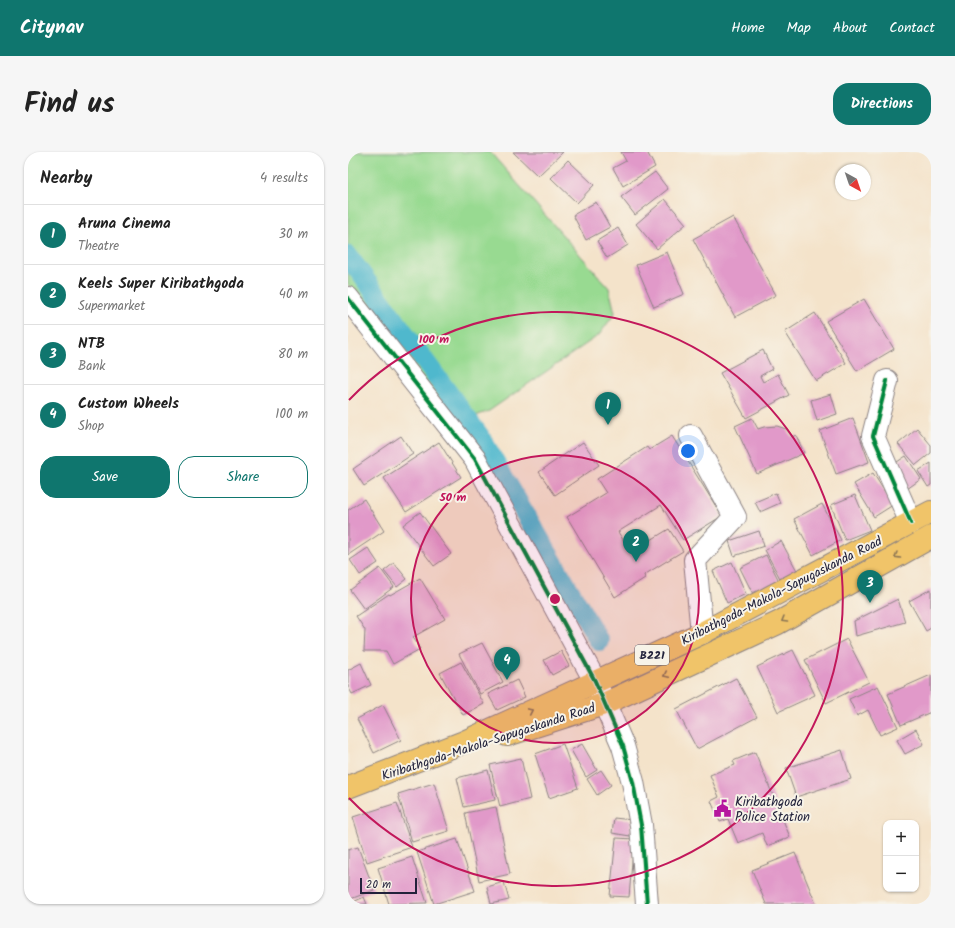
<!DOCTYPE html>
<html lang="en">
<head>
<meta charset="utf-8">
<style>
	:root { --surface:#fff; --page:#f6f6f6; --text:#222; --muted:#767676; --line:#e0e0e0; --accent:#0f766e }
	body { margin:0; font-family:Kalam,sans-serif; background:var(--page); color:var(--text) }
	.controls { position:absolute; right:12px; bottom:12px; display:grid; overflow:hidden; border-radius:8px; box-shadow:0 1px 3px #0004 }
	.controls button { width:36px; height:36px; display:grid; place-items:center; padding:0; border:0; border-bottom:1px solid var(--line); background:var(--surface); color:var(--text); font:20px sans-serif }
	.compass { position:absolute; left:487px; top:12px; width:36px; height:36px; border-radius:50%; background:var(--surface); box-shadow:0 1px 3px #0004; rotate:140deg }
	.scale { position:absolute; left:12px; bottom:10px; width:57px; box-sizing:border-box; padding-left:4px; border:2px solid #22223b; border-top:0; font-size:11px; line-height:14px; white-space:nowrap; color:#22223b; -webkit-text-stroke:3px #f7f3e8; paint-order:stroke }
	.you { position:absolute; left:340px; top:299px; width:14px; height:14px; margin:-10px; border:3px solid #fff; border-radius:50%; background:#1a73e8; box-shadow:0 0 0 6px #1a73e833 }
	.badge { display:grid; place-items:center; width:26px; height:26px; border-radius:50%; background:var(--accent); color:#fff; font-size:13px; font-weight:700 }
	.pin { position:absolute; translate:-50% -33px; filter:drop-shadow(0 1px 2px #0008) }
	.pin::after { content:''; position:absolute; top:21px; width:14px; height:12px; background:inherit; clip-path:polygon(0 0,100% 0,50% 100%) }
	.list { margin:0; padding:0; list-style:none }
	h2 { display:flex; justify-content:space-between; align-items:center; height:52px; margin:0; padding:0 16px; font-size:17px }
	h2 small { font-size:13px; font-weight:400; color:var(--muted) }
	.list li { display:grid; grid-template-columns:26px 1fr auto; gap:12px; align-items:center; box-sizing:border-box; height:60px; padding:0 16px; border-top:1px solid var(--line) }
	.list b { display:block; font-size:15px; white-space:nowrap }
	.list p { margin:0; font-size:13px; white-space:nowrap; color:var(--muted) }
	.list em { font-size:13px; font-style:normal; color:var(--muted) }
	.actions { display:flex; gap:8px; padding:12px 16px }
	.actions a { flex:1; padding:9px 0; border:1px solid var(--accent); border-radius:16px; text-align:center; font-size:14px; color:var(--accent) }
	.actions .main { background:var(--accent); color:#fff }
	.map { position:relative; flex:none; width:583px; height:752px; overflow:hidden; border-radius:16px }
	header { display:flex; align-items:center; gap:24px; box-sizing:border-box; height:56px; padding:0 20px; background:var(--accent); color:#fff }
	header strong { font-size:19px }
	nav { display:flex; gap:22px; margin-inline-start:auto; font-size:14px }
	.intro { display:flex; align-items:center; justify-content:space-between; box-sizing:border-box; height:96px; padding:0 24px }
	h1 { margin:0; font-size:28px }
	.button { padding:10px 18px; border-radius:16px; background:var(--accent); color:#fff; font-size:14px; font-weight:700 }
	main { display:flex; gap:24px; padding:0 24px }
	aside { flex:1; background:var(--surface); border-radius:16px; box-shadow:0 1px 3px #0004 }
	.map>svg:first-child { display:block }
	.green { fill:#98da91; stroke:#5d7e66 }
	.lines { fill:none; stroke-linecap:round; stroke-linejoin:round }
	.canal { stroke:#4fb8cd; stroke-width:20 }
	.building { fill:#e199c9 }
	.minor-casing { stroke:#8b8282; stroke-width:24 }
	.major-casing { stroke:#8b8282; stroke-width:24 }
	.minor { stroke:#fff; stroke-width:22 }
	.major { stroke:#f0c469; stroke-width:22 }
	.cycleway-casing { stroke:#f7f3e8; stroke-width:6 }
	.cycleway { stroke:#00873e; stroke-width:4 }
	.oneway { stroke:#897352 }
	.ring { fill:none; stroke:#c2185b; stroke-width:2 }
	.labels { text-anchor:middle; stroke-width:4; stroke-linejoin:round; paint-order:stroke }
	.shield { fill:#f7f3e8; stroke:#62616f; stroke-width:1 }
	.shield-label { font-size:12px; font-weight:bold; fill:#22223b }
	.street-label { font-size:13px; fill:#22223b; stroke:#f7f3e8 }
	.poi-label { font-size:13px; fill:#22223b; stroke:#f7f3e8; text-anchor:start }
	.centre { fill:#c2185b; stroke:#f7f3e8; stroke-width:2 }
	.ring-label { font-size:12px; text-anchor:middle; font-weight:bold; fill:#c2185b; stroke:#f7f3e8; stroke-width:4; stroke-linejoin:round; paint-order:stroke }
</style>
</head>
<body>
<header>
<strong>Citynav</strong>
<nav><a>Home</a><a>Map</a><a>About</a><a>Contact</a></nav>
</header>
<div class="intro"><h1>Find us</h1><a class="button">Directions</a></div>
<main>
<aside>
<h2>Nearby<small>4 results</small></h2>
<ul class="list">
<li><span class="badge">1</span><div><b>Aruna Cinema</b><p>Theatre</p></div><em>30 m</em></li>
<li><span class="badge">2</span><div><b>Keels Super Kiribathgoda</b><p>Supermarket</p></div><em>40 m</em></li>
<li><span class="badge">3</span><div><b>NTB</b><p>Bank</p></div><em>80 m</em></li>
<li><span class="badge">4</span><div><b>Custom Wheels</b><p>Shop</p></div><em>100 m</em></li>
</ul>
<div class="actions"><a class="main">Save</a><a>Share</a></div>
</aside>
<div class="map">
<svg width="583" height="752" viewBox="0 0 583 752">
	<rect width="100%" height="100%" fill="#f7f3e8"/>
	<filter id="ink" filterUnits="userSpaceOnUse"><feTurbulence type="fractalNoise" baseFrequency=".025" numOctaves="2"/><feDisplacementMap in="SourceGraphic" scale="8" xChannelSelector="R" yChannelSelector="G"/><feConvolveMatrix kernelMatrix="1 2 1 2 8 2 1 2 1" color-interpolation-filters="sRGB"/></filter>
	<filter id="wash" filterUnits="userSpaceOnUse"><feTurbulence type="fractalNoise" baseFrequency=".012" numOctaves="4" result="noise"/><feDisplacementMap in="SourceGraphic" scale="16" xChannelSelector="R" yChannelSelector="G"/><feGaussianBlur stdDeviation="0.9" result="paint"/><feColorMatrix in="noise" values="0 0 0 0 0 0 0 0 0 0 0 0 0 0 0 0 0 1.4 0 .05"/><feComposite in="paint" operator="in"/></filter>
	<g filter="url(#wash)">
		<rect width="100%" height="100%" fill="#f4e3ca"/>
		<!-- green -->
		<path class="green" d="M0,0H142L261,136L267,161L251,183L141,259L107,272L0,132Z"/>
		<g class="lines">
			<!-- canal -->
			<path class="canal" d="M0,104L133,286L251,489"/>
		</g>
		<g id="blocks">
			<!-- building -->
			<g class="building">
				<path d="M165,0H215L190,24Z"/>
				<path d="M273,0H299L307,15L275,34L265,16L278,9Z"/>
				<path d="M220,8L246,33L229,51L203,26Z"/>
				<path d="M307,20L320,37L287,63L273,45Z"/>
				<path d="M317,47L338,72L309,97L288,72Z"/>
				<path d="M248,50L262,75L238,88L225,63Z"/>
				<path d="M385,65L428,143L387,165L345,87Z"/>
				<path d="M270,76L280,93L259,106L249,89Z"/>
				<path d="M319,100L336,142L306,155L288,113Z"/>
				<path d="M516,147L546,197L509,219L478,169Z"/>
				<path d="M467,161L498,211L468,229L437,180Z"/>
				<path d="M415,198L424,217L412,224L415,230L430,222L441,243L398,266L372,221Z"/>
				<path d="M483,242L489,262L469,269L463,248Z"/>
				<path d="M404,266L410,277L416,275L429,274L438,277L444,285L448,283L456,301L409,322L387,274Z"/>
				<path d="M505,266L521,310L488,322L472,279Z"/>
				<path d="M569,276L583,293V301L568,313L550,292Z"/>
				<path d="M53,284L65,302L16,334L5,317Z"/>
				<path d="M324,284L374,364L335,388L313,353L270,380L283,400L321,377L335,399L296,423L297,426L267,445L219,365L258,341L249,327L299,295L301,298Z"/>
				<path d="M91,290L113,325L58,360L36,326Z"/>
				<path d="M235,290L251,313L207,343L191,320Z"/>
				<path d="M558,304L573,327L559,337L543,314Z"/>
				<path d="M583,311V333L580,335L570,319Z"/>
				<path d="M525,321L545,353L526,365L506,332Z"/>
				<path d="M428,341L432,351L412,360L407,350Z"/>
				<path d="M507,343L522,378L497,388L483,353Z"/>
				<path d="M16,347L36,379L0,403V358Z"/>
				<path d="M474,352L493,388L465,403L446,367Z"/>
				<path d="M72,360L103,402L86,414L55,373Z"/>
				<path d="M411,379L416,394L386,404L381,389Z"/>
				<path d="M433,389L453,426L436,434L417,398Z"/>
				<path d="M20,396L30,411L12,423L2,408Z"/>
				<path d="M418,403L433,433L407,446L392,416Z"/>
				<path d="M384,410L398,442L379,451L365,419Z"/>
				<path d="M46,411L59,427L49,435L36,419Z"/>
				<path d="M32,416L46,435L16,457L2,438Z"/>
				<path d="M72,426L97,467L65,485L72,497L45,512L38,499H16L17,478L8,464L41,442L42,443Z"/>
				<path d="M583,437V476L578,479L561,449Z"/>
				<path d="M550,447L557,470L508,484L506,469Z"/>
				<path d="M499,487L521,530L478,551L457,508Z"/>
				<path d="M134,491L155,530L132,542L111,502Z"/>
				<path d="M445,498L467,543L430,560L409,515Z"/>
				<path d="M213,499L221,514L204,523L196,508Z"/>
				<path d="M113,510L136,552L115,563L92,521Z"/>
				<path d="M13,511L23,533L4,542L0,534V518Z"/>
				<path d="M583,523V560L553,573L540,542Z"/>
				<path d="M388,526L409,565L349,597L328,557Z"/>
				<path d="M169,528L177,545L149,558L140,542Z"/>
				<path d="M530,534L550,575L532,583L520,558L509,564L501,547Z"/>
				<path d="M35,553L53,588L26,601L9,567Z"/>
				<path d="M568,577L576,592L557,602L549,588Z"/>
				<path d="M215,592L230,636L201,646L187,602Z"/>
				<path d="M234,592L249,618L238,625L223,598Z"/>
				<path d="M494,598L503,627L448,645L438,616Z"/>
				<path d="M407,600L442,685L419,694L414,681L390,691L380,667L372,670L363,649L371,645L362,623L387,613L385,609Z"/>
				<path d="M173,606L182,647L152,655L142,613Z"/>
				<path d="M140,618L147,648L116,655L109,626Z"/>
				<path d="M253,618L263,633L249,643L239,627Z"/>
				<path d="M86,631L101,679L64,690L50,642Z"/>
				<path d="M49,651L64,695L19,710L5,665Z"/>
				<path d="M148,655L162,722L131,729L117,661Z"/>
				<path d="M266,666L284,668L282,684L264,681Z"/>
				<path d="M268,686L286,687L281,745L262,744Z"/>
				<path d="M109,687L127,739L86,752L69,700Z"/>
				<path d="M10,695L26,738L0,748V698Z"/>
				<path d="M447,701L468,752H418L404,718Z"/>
				<path d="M64,705L79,751L41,752L30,716Z"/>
				<path d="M156,730L161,748L143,752L139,735Z"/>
				<path d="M16,745L19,752H1Z"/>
			</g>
		</g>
	</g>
	<g filter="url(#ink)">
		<use href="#blocks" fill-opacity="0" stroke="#8b8282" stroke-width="1"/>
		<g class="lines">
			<defs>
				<g id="minor">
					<path d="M0,146L127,307L247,529L275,594L285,630L293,673L299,752"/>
					<path d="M539,229L525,284L563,371"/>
					<path d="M343,284L387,365L347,408L354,481"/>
				</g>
				<g id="major">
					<path d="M159,583L256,552L430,471L583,385"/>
					<path d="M0,635L116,590L354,481L583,360"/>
				</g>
			</defs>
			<!-- minor casing -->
			<use href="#minor" class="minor-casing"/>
			<!-- major casing -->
			<use href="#major" class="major-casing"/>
			<!-- minor -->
			<use href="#minor" class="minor"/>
			<!-- major -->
			<use href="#major" class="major"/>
			<defs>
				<g id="cycleway">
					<path d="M0,146L127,307L247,529L275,594L285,630L293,673L299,752"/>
					<path d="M539,229L525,284L563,371"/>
				</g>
			</defs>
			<!-- cycleway casing -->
			<use href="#cycleway" class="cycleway-casing"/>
			<!-- cycleway -->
			<use href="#cycleway" class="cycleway"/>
		</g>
		<!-- one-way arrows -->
		<defs><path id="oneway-chevron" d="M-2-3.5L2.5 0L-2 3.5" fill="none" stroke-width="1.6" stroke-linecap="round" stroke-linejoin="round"/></defs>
		<g class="oneway">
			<use href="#oneway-chevron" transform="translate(549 404) rotate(150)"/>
			<use href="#oneway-chevron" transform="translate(436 468) rotate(150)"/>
			<use href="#oneway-chevron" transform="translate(318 523) rotate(155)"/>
			<use href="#oneway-chevron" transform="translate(182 559) rotate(-25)"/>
		</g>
	</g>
	<!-- distance rings -->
	<circle cx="207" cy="447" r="144" fill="#c2185b" fill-opacity=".12"/>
	<g class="ring">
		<circle cx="207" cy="447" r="144"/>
		<path d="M1 248A287 287 0 1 1 1 646"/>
	</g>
	<!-- icons -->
	<defs>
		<symbol id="civic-bare" viewBox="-9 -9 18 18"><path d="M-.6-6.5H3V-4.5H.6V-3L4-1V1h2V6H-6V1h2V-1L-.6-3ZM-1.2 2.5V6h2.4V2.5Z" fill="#b5179e" stroke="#f7f3e8" stroke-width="2.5" paint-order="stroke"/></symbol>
	</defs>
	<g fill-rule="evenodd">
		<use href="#civic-bare" x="362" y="644" width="25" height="25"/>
	</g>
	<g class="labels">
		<!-- shield labels -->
		<rect class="shield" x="287" y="493" width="34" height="20" rx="3"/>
		<g class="shield-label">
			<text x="304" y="507">B221</text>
		</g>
		<!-- street labels -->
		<g class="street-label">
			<text transform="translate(433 438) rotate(-27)" y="5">Kiribathgoda-Makola-Sapugaskanda Road</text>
			<text transform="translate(140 589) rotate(-18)" y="5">Kiribathgoda-Makola-Sapugaskanda Road</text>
		</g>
		<!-- poi labels -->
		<g class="poi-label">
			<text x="387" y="654">Kiribathgoda<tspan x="387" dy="15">Police Station</tspan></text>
		</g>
	</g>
	<circle cx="207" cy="447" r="6" class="centre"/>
	<g class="ring-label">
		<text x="86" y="191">100 m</text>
		<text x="105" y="349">50 m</text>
	</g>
</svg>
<div class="controls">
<button>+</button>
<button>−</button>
</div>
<svg class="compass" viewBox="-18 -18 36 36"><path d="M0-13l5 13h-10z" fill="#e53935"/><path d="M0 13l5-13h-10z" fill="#767676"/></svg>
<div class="scale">20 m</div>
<div class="you"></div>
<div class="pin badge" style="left:260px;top:273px">1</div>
<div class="pin badge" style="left:288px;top:410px">2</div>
<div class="pin badge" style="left:522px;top:451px">3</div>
<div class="pin badge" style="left:159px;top:528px">4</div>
</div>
</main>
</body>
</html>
